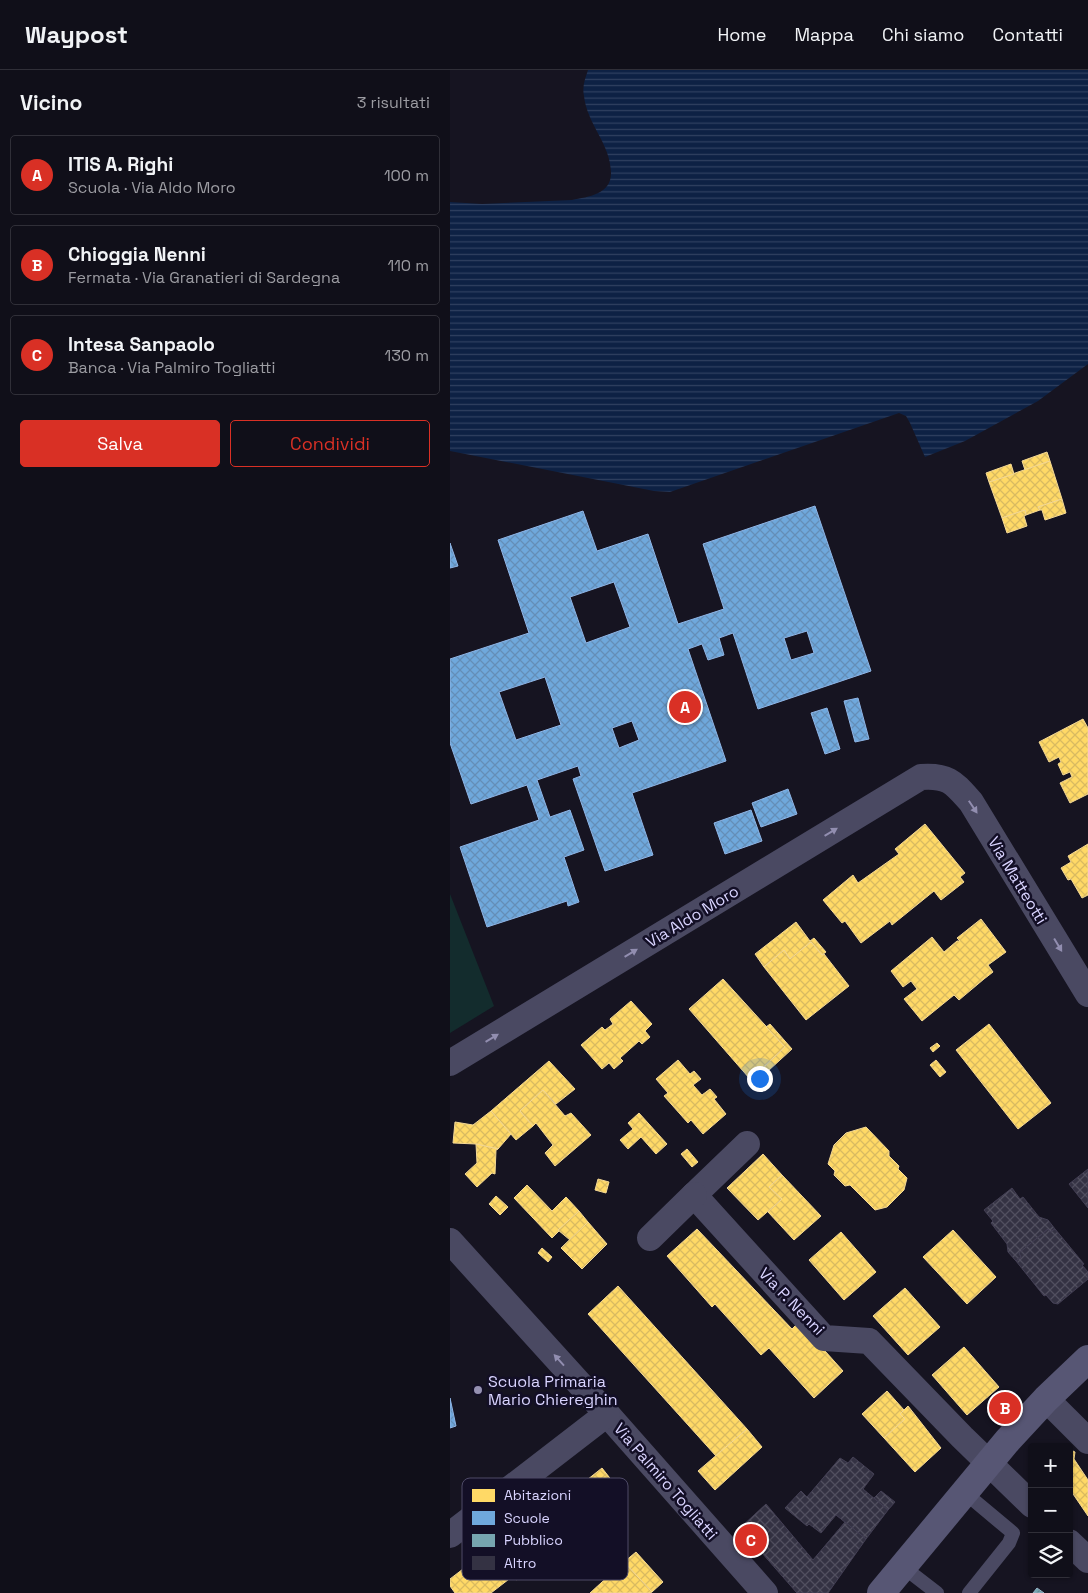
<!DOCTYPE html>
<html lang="it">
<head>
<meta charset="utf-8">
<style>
	:root { --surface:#100f19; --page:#191822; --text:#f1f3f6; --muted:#9c9ca2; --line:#302f38; --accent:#d93025 }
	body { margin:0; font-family:"Space Grotesk",sans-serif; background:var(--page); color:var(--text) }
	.controls { position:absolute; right:15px; bottom:15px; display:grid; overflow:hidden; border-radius:5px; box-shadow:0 1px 4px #0004 }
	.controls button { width:45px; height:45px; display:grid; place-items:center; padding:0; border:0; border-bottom:1px solid var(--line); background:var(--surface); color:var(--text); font:25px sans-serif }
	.you { position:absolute; left:309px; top:1008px; width:18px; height:18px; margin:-12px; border:4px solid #fff; border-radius:50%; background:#1a73e8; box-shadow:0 0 0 8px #1a73e833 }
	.badge { display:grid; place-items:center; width:32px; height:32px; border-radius:50%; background:var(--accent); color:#fff; font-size:16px; font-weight:700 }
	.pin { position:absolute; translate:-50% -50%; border:2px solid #fff; box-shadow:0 1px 5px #0006 }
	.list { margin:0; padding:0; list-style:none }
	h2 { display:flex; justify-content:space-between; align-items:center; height:65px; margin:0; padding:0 20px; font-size:21px }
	h2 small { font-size:16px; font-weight:400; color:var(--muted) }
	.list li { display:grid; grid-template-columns:32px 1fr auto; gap:15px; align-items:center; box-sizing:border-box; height:80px; margin:0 10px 10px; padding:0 10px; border:1px solid var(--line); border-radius:5px }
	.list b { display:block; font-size:19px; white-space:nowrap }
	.list p { margin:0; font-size:16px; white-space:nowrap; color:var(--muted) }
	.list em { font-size:16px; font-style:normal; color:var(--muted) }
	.actions { display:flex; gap:10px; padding:15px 20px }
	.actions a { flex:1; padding:11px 0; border:1px solid var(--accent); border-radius:5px; text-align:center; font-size:18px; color:var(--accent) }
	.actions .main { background:var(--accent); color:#fff }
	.icon { flex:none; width:28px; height:28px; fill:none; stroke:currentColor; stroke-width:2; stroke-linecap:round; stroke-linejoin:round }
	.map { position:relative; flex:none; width:638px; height:1523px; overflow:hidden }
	header { display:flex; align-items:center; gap:30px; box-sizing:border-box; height:70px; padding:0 25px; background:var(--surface); border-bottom:1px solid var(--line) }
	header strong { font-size:24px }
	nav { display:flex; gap:28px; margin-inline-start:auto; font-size:18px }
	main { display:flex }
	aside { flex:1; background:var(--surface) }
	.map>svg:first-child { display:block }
	.park { fill:#132c2d }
	.water { fill:url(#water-rules) }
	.homes { fill:url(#homes-cross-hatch); stroke:#f4d894 }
	.schools { fill:url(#schools-cross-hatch); stroke:#8fb5e6; fill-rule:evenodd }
	.public { fill:url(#public-cross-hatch); stroke:#94b3c7 }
	.building { fill:url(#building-cross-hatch); stroke:#433f54 }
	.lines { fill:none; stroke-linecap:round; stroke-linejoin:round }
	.lane { stroke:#4a4962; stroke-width:14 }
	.street { stroke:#4a4962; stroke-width:26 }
	.secondary { stroke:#575674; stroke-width:28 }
	.oneway { fill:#928eb0 }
	.poi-dot { fill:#9591b1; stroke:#130f26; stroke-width:2 }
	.labels { text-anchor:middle; stroke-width:5; stroke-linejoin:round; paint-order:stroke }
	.street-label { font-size:16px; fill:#d9d4ff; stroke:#130f26 }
	.poi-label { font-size:16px; fill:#d9d4ff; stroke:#130f26; text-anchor:start }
	.key { fill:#130f26; stroke:#4e4a67; stroke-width:1 }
	.key-label { font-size:14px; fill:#d9d4ff }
</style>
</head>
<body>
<header>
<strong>Waypost</strong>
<nav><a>Home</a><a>Mappa</a><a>Chi siamo</a><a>Contatti</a></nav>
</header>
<main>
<aside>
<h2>Vicino<small>3 risultati</small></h2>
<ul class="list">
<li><span class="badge">A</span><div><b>ITIS A. Righi</b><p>Scuola · Via Aldo Moro</p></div><em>100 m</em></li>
<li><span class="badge">B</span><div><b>Chioggia Nenni</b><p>Fermata · Via Granatieri di Sardegna</p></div><em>110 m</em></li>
<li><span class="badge">C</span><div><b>Intesa Sanpaolo</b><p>Banca · Via Palmiro Togliatti</p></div><em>130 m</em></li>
</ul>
<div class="actions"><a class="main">Salva</a><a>Condividi</a></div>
</aside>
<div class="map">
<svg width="638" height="1523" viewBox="0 0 638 1523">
	<defs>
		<pattern id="water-rules" width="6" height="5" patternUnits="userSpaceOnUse" patternTransform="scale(1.25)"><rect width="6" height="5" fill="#0d2144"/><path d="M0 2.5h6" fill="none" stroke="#304060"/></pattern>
		<pattern id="homes-cross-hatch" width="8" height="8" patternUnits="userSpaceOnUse" patternTransform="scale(1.25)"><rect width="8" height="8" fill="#ffd966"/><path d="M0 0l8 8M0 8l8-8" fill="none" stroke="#d9ba61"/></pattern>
		<pattern id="schools-cross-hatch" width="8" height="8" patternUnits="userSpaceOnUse" patternTransform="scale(1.25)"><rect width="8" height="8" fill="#6fa8dc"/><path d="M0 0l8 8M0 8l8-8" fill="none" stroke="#648eb8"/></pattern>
		<pattern id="public-cross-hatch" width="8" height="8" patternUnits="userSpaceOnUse" patternTransform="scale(1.25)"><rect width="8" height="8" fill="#76a5af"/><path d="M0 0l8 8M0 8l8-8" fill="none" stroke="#668791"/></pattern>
		<pattern id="building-cross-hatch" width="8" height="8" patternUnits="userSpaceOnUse" patternTransform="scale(1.25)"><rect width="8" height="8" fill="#343243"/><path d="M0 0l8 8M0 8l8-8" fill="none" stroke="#514f5f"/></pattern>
	</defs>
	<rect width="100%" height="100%" fill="#161421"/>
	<!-- park -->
	<path class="park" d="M0,824L44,936L0,963Z"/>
	<!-- water -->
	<path class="water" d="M138,0H638V294L588,331L515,371L475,387L460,353L456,346L449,343L220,422L204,421L0,381V132L32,134L122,130C139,127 162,124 161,102C160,73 137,54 134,26C132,17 135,9 138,0Z"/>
	<!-- homes -->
	<g class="homes">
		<path d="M597,382L600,391L575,400L572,391Z"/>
		<path d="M600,391L612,429L588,437L590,440L576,445L575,440L552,448L539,412Z"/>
		<path d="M561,394L564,404L539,412L536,403Z"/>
		<path d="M612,429L616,443L595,450L592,440H590L588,437Z"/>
		<path d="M575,440L576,445L574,446L577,456L557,463L552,448Z"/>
		<path d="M633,649L638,658V724L620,733L610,713L622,707L620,702L613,705L608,694L611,692L609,687L599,692L589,672Z"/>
		<path d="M475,754L515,803L510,807L514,812L491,830L484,821L442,855L440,851L411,873L395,851L392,853L373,830L403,805L408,813L449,784L445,779Z"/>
		<path d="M638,774V825L632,828L621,809L618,810L611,798L621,792L618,786Z"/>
		<path d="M531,849L556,882L538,895L543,902L534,909L509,930L504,925L472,951L454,929L467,919L461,911L453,917L441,901L482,867L494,882L507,871H510L507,868Z"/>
		<path d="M346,852L360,871L364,868L376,882L372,885L361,872L340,889L334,880L314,897L305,884Z"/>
		<path d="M361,872L372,885L374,884L399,916L356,950L314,897L334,880L340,889Z"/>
		<path d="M273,909L335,977L300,1009L239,939Z"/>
		<path d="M181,931L202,954L195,961L200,967L192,974L189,971L170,988L173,991L164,999L159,993L152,999L131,975L152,957L155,960L163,954L160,949Z"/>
		<path d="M320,954L342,979L318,1001L314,997L335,977L316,957Z"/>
		<path d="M539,954L601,1033L568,1059L506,980Z"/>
		<path d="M487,973L490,976L483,982L480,978Z"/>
		<path d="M228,990L240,1004L244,1001L251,1009L243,1015L252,1025L260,1019L267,1027L264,1029L276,1044L253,1064L241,1050L238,1053L214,1026L218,1023L206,1009Z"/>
		<path d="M486,990L496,1002L490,1007L480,995Z"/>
		<path d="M99,991L125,1019L106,1034L93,1020L70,1041L83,1056L66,1070L41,1041Z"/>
		<path d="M93,1020L115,1046L121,1043L141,1065L105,1096L95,1083L103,1075L86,1053L83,1056L70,1041Z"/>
		<path d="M41,1041L61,1064L48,1079L26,1074L3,1073L5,1052L23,1055Z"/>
		<path d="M189,1043L217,1074L206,1084L191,1067L178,1079L170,1070L183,1059L178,1053Z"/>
		<path d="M416,1057L439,1081V1086L449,1096L448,1099L457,1108L454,1120L437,1137L425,1140L400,1115L395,1116L384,1105L385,1101L378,1094L384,1075L396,1063Z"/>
		<path d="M26,1074L48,1079L46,1080L45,1104L42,1103L27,1117L15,1104L27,1093Z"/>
		<path d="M237,1079L248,1092L242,1097L231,1084Z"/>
		<path d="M313,1084L332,1105L319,1117L332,1129L308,1150L277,1118Z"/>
		<path d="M332,1105L371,1146L344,1170L318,1142L332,1129L319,1117Z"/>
		<path d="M148,1109L159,1112L156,1123L145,1120Z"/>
		<path d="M77,1115L102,1141L116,1127L129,1141L102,1168L64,1128Z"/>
		<path d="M46,1126L58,1137L50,1145L39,1134Z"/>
		<path d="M129,1141L138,1152L120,1170L108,1160Z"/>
		<path d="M138,1152L157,1174L132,1199L111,1178Z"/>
		<path d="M247,1159L342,1259L349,1252L393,1301L364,1328L319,1278L311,1285L265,1234L262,1237L217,1186Z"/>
		<path d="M503,1160L546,1207L517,1234L473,1187Z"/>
		<path d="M391,1162L426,1202L394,1230L359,1190Z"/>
		<path d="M92,1178L102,1187L98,1192L88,1183Z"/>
		<path d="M168,1216L297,1359L266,1386L138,1244Z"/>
		<path d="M455,1218L490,1257L458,1285L423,1246Z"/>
		<path d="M514,1277L549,1317L517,1345L482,1305Z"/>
		<path d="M437,1321L454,1340L450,1344L455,1349L434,1368L412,1344Z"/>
		<path d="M458,1336L491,1378L465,1402L434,1368L455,1349L450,1344Z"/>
		<path d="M297,1359L312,1377L265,1420L248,1401Z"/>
		<path d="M619,1379L625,1382L624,1389L638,1410V1446L621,1421L619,1422Z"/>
		<path d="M152,1398L174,1426L66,1510L63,1506L41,1523H5L0,1516V1509L39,1479L44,1484Z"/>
		<path d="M186,1482L213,1512L202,1522L174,1492Z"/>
		<path d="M174,1492L202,1522L200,1523H140Z"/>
	</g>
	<!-- schools -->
	<g class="schools">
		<path d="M365,436L421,601L308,639L283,563L269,568L274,585L258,590L252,574L238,579L276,691L182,723L203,785L155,801L123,709L131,706L128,696L87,710L100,747L120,740L134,780L114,787L129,832L118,836L117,831L37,857L10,777L89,750L77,715L21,734L0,673V589L79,563L48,470L133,441L147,481L198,464L228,554L274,539L253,474ZM164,512L180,557L136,573L120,527ZM357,561L364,583L341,590L334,568ZM95,607L111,655L66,670L49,622ZM182,651L189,670L169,678L162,658Z"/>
		<path d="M0,473L8,496L0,498Z"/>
		<path d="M408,628L419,669L405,672L394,631Z"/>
		<path d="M377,638L390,679L375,684L361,643Z"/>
		<path d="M338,719L347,744L311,757L302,733Z"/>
		<path d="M301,740L312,771L275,784L264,753Z"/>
		<path d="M0,1328L6,1356L0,1358Z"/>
	</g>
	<!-- public -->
	<path class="public" d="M587,1518L594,1523H583Z"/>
	<!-- building -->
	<g class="building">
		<path d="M638,1099V1138L619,1114Z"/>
		<path d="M562,1118L570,1129L573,1127L589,1147L598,1150L605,1159L600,1162L598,1159L569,1183L571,1187L566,1191L558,1182L557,1174L541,1153L543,1151L534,1140Z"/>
		<path d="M598,1159L600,1162L605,1159L634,1194L632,1195L638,1202V1209L608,1234L603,1233L596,1225L594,1226L566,1191L571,1187L569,1183Z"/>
		<path d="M403,1387L424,1404L413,1419L438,1440L416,1469L386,1445L371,1463L359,1454L357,1456L335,1438L351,1421L357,1427L390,1388L398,1393Z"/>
		<path d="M431,1421L445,1432L438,1440L424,1428Z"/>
		<path d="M316,1434L363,1490L395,1452L416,1469L378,1523H347L290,1458Z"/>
	</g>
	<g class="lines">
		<!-- lane -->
		<g class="lane">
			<path d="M514,1422L563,1463L559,1473L519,1523"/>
			<path d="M452,1496L487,1523"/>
		</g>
		<!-- street -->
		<g class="street">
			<path d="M0,993L471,707C499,705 504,713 521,732L638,924"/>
			<path d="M297,1074L244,1125L374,1268L419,1271L512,1367L582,1435"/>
			<path d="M200,1168L244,1125"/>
			<path d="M0,1171L157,1344L315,1523"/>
			<path d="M596,1329L638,1371"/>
			<path d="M0,1465L157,1344"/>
			<path d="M619,1472L638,1490"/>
		</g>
		<!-- secondary -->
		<path class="secondary" d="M431,1523L558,1370L596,1329L638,1289"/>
	</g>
	<!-- one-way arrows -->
	<defs><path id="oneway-solid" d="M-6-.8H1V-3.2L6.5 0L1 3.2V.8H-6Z" transform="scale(1.25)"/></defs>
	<g class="oneway">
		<use href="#oneway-solid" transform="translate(523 737) rotate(56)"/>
		<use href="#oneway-solid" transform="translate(381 762) rotate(-31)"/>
		<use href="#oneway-solid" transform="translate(608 875) rotate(59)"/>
		<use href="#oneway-solid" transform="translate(181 883) rotate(-31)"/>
		<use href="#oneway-solid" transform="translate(42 968) rotate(-31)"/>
		<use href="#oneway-solid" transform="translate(109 1290) rotate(-132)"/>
	</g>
	<!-- markers -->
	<circle class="poi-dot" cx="28" cy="1320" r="5"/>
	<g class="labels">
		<!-- street labels -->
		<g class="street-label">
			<text transform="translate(568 810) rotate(59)" y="6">Via Matteotti</text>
			<text transform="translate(242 846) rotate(-31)" y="6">Via Aldo Moro</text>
			<text transform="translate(342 1231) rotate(46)" y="6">Via P. Nenni</text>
			<text transform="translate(216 1411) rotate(49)" y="6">Via Palmiro Togliatti</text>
		</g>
		<!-- poi labels -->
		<g class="poi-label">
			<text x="38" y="1317">Scuola Primaria<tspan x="38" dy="18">Mario Chiereghin</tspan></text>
		</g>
	</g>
	<!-- legend -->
	<rect x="12" y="1408" width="166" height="102" rx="8" class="key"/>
	<rect x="22" y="1419" width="23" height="13" fill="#ffd966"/>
	<rect x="22" y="1441" width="23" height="14" fill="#6fa8dc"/>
	<rect x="22" y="1464" width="23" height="13" fill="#76a5af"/>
	<rect x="22" y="1486" width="23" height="14" fill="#343243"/>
	<g class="key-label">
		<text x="54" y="1430">Abitazioni</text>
		<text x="54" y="1453">Scuole</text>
		<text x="54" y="1475">Pubblico</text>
		<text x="54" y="1498">Altro</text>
	</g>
</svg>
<div class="controls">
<button>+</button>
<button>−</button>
<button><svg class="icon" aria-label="layers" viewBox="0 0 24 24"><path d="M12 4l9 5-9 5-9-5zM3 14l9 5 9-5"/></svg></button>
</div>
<div class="you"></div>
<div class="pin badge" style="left:235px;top:637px">A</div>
<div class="pin badge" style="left:555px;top:1338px">B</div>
<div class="pin badge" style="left:301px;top:1470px">C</div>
</div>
</main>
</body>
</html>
